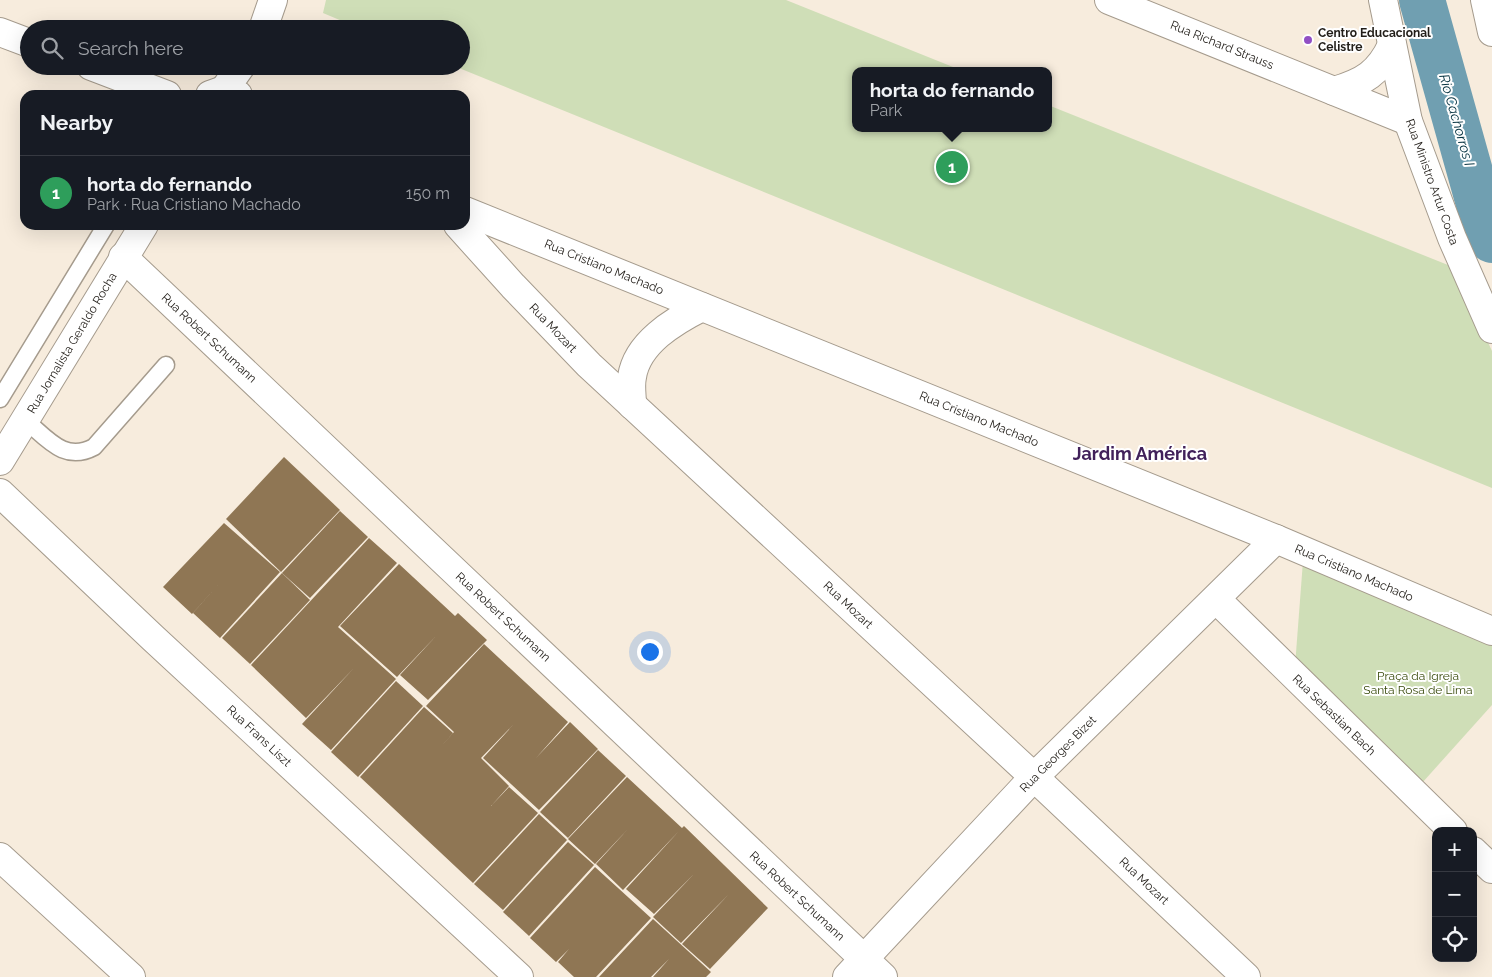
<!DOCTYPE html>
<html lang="en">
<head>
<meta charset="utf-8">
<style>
	:root { --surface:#171b24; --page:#242831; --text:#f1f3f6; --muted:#9ea1a6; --line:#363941; --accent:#ea580c }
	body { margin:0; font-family:Raleway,sans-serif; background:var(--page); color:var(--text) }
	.controls { position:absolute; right:15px; bottom:15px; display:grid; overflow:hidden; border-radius:10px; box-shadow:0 5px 20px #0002 }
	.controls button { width:45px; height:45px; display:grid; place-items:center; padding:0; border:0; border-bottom:1px solid var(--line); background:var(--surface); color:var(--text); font:25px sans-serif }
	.you { position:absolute; left:649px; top:651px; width:18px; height:18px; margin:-12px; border:4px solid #fff; border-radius:50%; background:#1a73e8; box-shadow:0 0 0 8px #1a73e833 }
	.badge { display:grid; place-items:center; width:32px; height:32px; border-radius:50%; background:var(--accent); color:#fff; font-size:16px; font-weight:700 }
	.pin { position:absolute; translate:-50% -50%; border:2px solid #fff; box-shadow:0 1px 5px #0006 }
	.popup { position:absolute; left:852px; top:67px; width:200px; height:65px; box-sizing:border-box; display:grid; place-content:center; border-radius:10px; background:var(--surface); filter:drop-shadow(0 1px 4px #0005); font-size:16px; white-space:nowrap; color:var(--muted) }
	.popup b { font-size:19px; color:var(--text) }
	.popup::after { content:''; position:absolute; left:50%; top:100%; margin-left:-10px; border:10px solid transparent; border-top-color:var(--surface) }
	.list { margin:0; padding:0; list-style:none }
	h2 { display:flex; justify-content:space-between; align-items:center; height:65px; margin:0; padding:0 20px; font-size:21px }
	h2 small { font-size:16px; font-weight:400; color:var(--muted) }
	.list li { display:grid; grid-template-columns:32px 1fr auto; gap:15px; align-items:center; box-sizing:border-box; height:75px; padding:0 20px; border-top:1px solid var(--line) }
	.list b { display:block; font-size:19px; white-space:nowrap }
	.list p { margin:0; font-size:16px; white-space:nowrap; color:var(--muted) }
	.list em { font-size:16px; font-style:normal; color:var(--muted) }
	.icon { flex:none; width:28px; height:28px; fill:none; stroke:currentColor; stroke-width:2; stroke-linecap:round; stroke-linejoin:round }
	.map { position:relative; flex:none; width:1492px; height:977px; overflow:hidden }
	.search { position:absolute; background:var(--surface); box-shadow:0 5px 20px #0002; left:20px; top:20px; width:450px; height:55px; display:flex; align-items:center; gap:12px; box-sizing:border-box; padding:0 18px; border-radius:28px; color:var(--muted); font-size:19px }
	.panel { position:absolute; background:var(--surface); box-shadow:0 5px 20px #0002; left:20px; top:90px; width:450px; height:140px; border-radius:15px }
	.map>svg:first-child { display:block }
	.green { fill:#cfdeb7 }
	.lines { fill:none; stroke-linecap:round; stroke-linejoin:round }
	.river { stroke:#709fb1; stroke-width:46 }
	.building { fill:#8f7654 }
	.lane-casing { stroke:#a59b8d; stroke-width:19 }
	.street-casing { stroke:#a59b8d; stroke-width:30 }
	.secondary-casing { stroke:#a59b8d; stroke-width:30 }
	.lane { stroke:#fff; stroke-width:16 }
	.street { stroke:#fff; stroke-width:28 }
	.secondary { stroke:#fff; stroke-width:28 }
	.poi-dot { fill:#914fc4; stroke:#fff; stroke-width:2 }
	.labels { text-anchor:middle; stroke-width:4; stroke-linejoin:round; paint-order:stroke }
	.poi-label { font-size:12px; font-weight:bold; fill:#211d18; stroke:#fff; text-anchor:start }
	.street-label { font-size:12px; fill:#211d18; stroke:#fff }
	.park-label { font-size:12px; fill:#374809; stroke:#fff }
	.water-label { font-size:14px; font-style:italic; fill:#053240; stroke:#fff }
	.district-label { font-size:18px; font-weight:bold; fill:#41215a; stroke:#fff }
</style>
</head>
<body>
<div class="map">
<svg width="1492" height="977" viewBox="0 0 1492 977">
	<rect width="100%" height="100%" fill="#f7ecdd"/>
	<!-- green -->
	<g class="green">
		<path d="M326,0H786L963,71H856V128H1048V105L1453,267L1492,351V488L454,66H461V29H361L323,13Z"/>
		<path d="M1303,561L1492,636V705L1422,783L1295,666Z"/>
	</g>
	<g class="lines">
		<!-- river -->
		<path class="river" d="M1422,0L1486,229L1492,240"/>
	</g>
	<!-- building -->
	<g class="building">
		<path d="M284,457L340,510L281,572L226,519Z"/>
		<path d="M340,511L368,537L310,598L282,573Z"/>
		<path d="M224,523L280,572L220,638L193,613L226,576L192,614L163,587Z"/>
		<path d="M369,538L397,563L338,627L396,679L331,750L302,724L354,668L306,718L251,665Z"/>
		<path d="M399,564L455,616L458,613L487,640L428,700L400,675L437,635L397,677L340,626Z"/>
		<path d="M282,573L310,600L250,664L222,638Z"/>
		<path d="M484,644L568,722L536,758L570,722L598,749L539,810L483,758L514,724L481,758L509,786L491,806L509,787L538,813L473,883L360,777L424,707L453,733L435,753L454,732L426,706Z"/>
		<path d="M396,681L423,706L358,777L331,752Z"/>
		<path d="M598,750L626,776L568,838L540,812Z"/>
		<path d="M627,777L682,828L684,826L768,908L710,969L682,944L729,894L681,943L653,917L694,874L654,914L626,889L679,831L623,890L596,864L628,829L595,864L568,839Z"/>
		<path d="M539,814L567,840L503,910L474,884Z"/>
		<path d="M568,842L594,865L529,936L503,912Z"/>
		<path d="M595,867L651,918L596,977H574L558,962L569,949L556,962L530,938Z"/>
		<path d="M653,919L711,972L706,977H653L669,959L651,977H599Z"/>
	</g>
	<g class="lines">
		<defs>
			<g id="lane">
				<path d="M0,399L106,225"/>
				<path d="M25,420C47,438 64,463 94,447L166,365"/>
			</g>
			<g id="street">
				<path d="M1109,0L1408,121"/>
				<path d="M0,32L29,43"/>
				<path d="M91,66L167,95"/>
				<path d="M1334,91C1364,82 1379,73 1392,45"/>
				<path d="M465,211L1276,539L1492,631"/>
				<path d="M458,225L513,286L589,365L1034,777L1246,977"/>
				<path d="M123,257L883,977"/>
				<path d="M632,405C632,396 630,386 632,377C637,343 674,321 702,307"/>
				<path d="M1216,599L1453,831"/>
				<path d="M1473,851L1492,869"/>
				<path d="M0,857L131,977"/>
				<path d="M847,977L1034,777L1276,539"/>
			</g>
			<g id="secondary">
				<path d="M1383,0L1408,121L1452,238L1492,329"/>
				<path d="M1485,0L1492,32"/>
				<path d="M263,29L273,0"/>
				<path d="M224,90L241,66"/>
				<path d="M210,95L224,90L238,95"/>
				<path d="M0,461L144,225"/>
				<path d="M0,493L153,638L519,977"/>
			</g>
		</defs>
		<!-- lane casing -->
		<use href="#lane" class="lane-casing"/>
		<!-- street casing -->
		<use href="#street" class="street-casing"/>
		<!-- secondary casing -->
		<use href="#secondary" class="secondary-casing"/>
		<!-- lane -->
		<use href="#lane" class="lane"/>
		<!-- street -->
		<use href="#street" class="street"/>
		<!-- secondary -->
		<use href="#secondary" class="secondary"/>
	</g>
	<!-- markers -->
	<circle class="poi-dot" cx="1308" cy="40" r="5"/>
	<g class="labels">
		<!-- poi labels -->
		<g class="poi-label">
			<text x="1318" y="37">Centro Educacional<tspan x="1318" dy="14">Celistre</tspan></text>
		</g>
		<!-- street labels -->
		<g class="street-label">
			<text transform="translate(1222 45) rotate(22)" y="4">Rua Richard Strauss</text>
			<text transform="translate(1432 182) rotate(70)" y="4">Rua Ministro Artur Costa</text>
			<text transform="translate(604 267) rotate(22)" y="4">Rua Cristiano Machado</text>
			<text transform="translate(553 328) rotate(46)" y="4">Rua Mozart</text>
			<text transform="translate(209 338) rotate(43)" y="4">Rua Robert Schumann</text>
			<text transform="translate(72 343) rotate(-59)" y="4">Rua Jornalista Geraldo Rocha</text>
			<text transform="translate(979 419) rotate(22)" y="4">Rua Cristiano Machado</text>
			<text transform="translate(1354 573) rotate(23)" y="4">Rua Cristiano Machado</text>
			<text transform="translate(848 605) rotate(43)" y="4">Rua Mozart</text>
			<text transform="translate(503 617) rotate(43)" y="4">Rua Robert Schumann</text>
			<text transform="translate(1334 715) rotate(44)" y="4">Rua Sebastian Bach</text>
			<text transform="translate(259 736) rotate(43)" y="4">Rua Frans Liszt</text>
			<text transform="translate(1058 754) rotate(-45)" y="4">Rua Georges Bizet</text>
			<text transform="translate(1144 881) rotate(43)" y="4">Rua Mozart</text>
			<text transform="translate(797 896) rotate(43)" y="4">Rua Robert Schumann</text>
		</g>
		<!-- park labels -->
		<g class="park-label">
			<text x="1418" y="680">Praça da Igreja<tspan x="1418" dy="14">Santa Rosa de Lima</tspan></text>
		</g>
		<!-- water labels -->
		<g class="water-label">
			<text transform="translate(1457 120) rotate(74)" y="5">Rio Cachorros I</text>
		</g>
		<!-- district labels -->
		<g class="district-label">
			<text x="1140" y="460">Jardim América</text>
		</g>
	</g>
</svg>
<div class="controls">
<button>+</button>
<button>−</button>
<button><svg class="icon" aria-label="locate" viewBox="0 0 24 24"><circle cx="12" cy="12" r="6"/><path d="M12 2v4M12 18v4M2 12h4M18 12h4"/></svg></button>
</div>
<div class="you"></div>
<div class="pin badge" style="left:952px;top:167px;background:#2e9e5b">1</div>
<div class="popup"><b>horta do fernando</b>Park</div>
<div class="search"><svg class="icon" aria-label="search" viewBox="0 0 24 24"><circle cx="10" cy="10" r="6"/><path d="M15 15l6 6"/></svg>Search here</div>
<section class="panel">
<h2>Nearby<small></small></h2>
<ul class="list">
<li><span class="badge" style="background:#2e9e5b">1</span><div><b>horta do fernando</b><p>Park · Rua Cristiano Machado</p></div><em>150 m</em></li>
</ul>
</section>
</div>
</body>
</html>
